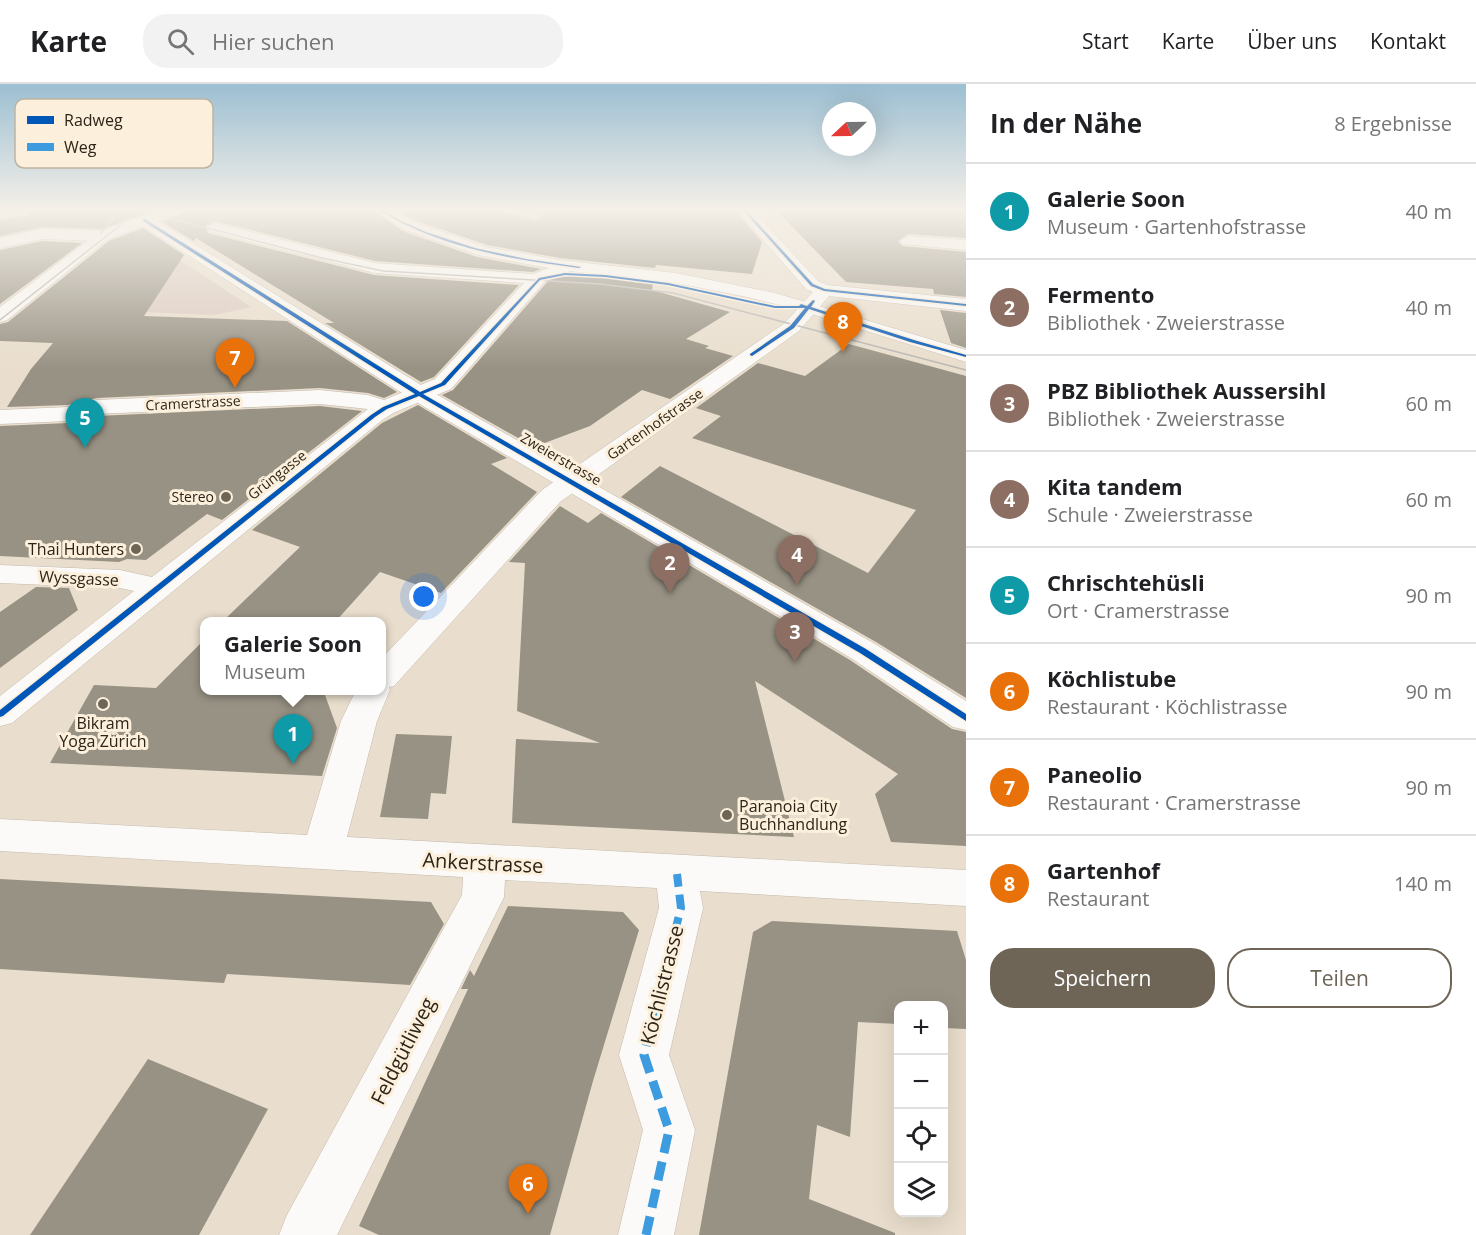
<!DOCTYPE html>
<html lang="de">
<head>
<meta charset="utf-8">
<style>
	:root { --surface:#fff; --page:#f2f2f2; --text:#202124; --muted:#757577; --line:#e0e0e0; --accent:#6e6557 }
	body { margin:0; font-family:"Open Sans",sans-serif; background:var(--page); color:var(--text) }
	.controls { position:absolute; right:18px; bottom:18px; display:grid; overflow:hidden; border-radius:12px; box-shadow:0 6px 24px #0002 }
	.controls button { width:54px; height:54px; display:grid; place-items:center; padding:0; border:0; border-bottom:2px solid var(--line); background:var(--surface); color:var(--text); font:30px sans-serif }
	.compass { position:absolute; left:822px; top:18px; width:54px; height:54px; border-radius:50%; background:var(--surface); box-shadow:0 6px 24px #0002; rotate:248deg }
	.you { position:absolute; left:424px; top:513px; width:21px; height:21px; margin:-15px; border:4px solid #fff; border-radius:50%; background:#1a73e8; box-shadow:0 0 0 9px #1a73e833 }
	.badge { display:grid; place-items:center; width:39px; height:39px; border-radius:50%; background:var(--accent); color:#fff; font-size:20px; font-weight:700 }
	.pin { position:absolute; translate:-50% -50px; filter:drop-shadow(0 2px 3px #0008) }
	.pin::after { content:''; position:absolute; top:32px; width:21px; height:18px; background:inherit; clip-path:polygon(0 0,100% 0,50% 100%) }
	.popup { position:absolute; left:200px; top:533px; width:186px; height:78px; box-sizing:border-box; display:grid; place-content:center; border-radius:12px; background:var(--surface); filter:drop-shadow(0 2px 4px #0005); font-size:20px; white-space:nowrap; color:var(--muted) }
	.popup b { font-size:22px; color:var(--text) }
	.popup::after { content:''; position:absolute; left:50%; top:100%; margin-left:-12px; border:12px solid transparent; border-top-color:var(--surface) }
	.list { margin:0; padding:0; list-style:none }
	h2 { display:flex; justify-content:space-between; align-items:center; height:78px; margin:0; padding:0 24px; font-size:26px }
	h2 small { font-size:20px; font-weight:400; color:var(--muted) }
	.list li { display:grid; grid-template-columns:39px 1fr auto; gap:18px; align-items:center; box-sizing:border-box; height:96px; padding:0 24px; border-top:2px solid var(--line) }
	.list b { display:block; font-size:22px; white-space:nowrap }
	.list p { margin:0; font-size:20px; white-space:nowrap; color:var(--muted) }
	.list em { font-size:20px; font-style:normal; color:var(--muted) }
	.actions { display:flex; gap:12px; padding:18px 24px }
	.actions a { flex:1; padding:14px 0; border:2px solid var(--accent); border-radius:24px; text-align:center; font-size:21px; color:var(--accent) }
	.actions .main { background:var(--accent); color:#fff }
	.icon { flex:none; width:33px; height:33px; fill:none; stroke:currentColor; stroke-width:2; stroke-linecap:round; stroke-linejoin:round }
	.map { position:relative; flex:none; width:966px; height:1151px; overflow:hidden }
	header { display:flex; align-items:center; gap:36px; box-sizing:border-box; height:84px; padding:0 30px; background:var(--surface); border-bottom:2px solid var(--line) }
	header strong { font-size:28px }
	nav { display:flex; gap:33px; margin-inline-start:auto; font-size:21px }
	.search { width:420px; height:54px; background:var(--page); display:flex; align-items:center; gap:15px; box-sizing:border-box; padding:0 21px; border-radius:24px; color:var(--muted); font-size:22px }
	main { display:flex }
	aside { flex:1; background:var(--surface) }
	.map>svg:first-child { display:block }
	.green { fill:#dccbc0 }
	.building { fill:#989284 }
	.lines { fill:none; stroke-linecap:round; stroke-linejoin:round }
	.street-casing { stroke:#c3baad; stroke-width:1 }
	.secondary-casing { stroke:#c3baad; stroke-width:1 }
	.street { fill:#fcfaf8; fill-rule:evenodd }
	.secondary { fill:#fcfaf8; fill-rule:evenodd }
	.tram { stroke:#bab7b3; stroke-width:1.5 }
	.quiet-far1 { stroke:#3d9cdf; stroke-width:8; stroke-dasharray:15 8; stroke-linecap:butt }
	.quiet { stroke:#3d9cdf; stroke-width:9; stroke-dasharray:19 9; stroke-linecap:butt }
	.cycleway-casing { stroke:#fcf0dc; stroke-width:3 }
	.cycleway { fill:#0057b8; fill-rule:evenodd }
	.poi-dot { fill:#6e6557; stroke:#fcf0dc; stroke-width:2 }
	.labels { text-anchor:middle; stroke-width:6; stroke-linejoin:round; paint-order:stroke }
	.far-street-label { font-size:14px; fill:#2c2418; stroke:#fcf0dc }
	.far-poi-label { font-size:14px; fill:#2c2418; stroke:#fcf0dc; text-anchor:end }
	.poi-label { font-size:16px; fill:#2c2418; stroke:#fcf0dc; text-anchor:end }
	.street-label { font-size:16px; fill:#2c2418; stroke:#fcf0dc }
	.near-street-label { font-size:20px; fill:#2c2418; stroke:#fcf0dc }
	.key { fill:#fcf0dc; stroke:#beb3a1; stroke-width:1.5 }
	.key-label { font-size:16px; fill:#2c2418 }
</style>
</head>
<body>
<header>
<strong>Karte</strong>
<div class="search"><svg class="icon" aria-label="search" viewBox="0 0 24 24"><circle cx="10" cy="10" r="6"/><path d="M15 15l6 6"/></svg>Hier suchen</div>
<nav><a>Start</a><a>Karte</a><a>Über uns</a><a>Kontakt</a></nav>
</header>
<main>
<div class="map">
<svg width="966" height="1151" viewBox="0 0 966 1151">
	<rect width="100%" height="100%" fill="#e9decd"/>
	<!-- green -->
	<path class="green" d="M154,159L251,223L215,231L44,224Z"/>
	<!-- building -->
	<g class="building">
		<path d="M22,124H161L102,145L42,143L0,152V136L29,131Z"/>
		<path d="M196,124H368L405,148L477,173L541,185L533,188L375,177L215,137L205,142L208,149L374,191L519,201L434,293L421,298L325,239H334L196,154L194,157L162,138Z"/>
		<path d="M393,124H488L537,136L548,124H733L762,158L752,190L656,181L655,184L560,174L487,161L417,137Z"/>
		<path d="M774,124H931L966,127V154L908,150L898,157L902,162L966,168V213L934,210L933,205L846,198Z"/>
		<path d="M143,144L184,171L144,232L287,237L397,308L384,314L368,309L320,304L97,314L68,321L7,323L31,285L53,259L0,257V240L8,238L109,157Z"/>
		<path d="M42,157L82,159L0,220V166Z"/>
		<path d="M570,189L653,199L652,206L730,228L686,255L709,262L705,264L733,272L670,315L642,306L590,342L534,363L442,311L453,306L549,196Z"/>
		<path d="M940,226L966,229V264L951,259Z"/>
		<path d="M849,260L966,292V614L876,558L621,413L660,382L868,489L916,426L692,354L721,332L696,324L758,279L805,292Z"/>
		<path d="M418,321L507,374L491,380L537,408L441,509L380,488L336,537H223L300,463L252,446L382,339Z"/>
		<path d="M320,322L362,327L222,436L207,430L146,476L127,475L119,478L0,472V342L68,339L97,332Z"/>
		<path d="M560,422L588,439L601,429L850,576L952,645L966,648V762L891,758L875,710L898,690L755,597L794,753L512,739L516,655L600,659L517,627L525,479L509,478Z"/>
		<path d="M36,503L69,504L78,526L0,584V528Z"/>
		<path d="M204,556V606H285L284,610L325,611L337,644L322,692L50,679L94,601L156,604Z"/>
		<path d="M396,650L452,652L446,710L431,709L428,735L380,733Z"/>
		<path d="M0,795L431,818L444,840L410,901L227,890L224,899L0,885Z"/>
		<path d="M508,822L623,828L639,846L593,997L550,1151H379L359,1142L468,905H461L470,886L474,892Z"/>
		<path d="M772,837L957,847L966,876V945L944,944V921H898V940L858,938L850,1053L817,1041L809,1115L895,1149V1151H699L753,848Z"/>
		<path d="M148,975L268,1025L199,1151H30Z"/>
	</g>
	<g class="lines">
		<defs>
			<g id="street">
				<path d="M735,124H750L818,197L827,201L966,215V227L829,212L799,247L560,418L394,602L389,603L390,606L377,637L347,753L966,786V822L700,807L703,824L669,971L695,1046L674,1151H618L643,1046L619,971L659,824L657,804L505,796L504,813L337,1151H279L287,1131L462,811L463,793L0,767V735L307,751L341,637L356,606H382V574L542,406L785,239L813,208L806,205Z"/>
				<path d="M214,139L375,179L533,190L568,177L576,182L574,186L548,194L451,305L393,329L381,337L12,639L0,642V612L134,507L120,504L0,499V481L120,486L152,493L368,325L320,320L97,330L68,337L0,340V326L68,323L97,316L320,306L368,311L384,316L435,295L524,199L375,189L209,147L206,144Z"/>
				<path d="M42,145L103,147L111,152L103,157L42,155L0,164V154Z"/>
				<path d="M908,152L966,156V166L902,160L900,157Z"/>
			</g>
			<g id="secondary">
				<path d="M170,124H194L157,137L429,306L875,560L966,617V646L953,643L851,574L413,316L143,142L108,155L7,236L0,238V223L98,149L120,139Z"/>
				<path d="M370,124H388L416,139L486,163L560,176L676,189L775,209L966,266V278L796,225L747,213L676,199L560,186L478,171L406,146Z"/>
			</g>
		</defs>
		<!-- street casing -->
		<use href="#street" class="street-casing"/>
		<!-- secondary casing -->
		<use href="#secondary" class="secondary-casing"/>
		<!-- street -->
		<use href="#street" class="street"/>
		<!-- secondary -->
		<use href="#secondary" class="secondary"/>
		<!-- tram -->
		<g class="tram">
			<path d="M130,124L322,174L383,187L600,200L673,209L966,286"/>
			<path d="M101,150L113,134L111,124"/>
			<path d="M0,236L118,143L128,133L127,124"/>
		</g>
		<!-- quiet-far1 -->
		<path class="quiet-far1" d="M669,870L681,824L677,790"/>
		<!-- quiet -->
		<path class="quiet" d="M646,1151L669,1046L644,971L670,869"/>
		<defs>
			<g id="cycleway">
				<path d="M376,124H380L401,137L426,148L475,164L526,175L581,183L579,184C508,175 437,163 376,124Z"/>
				<path d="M741,124H744L813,200L825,205L966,220V222L824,207L811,202Z"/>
				<path d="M143,135H145L420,308L441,299L539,194L565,189L605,191L668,199L775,222H799L801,220L807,222L813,216L815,217L811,223L914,256L966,271V273L910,258L809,225L794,244L752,272L750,271V270L790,242L805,224H775L668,201L605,193L565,191L540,196L445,301L423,310L866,565L966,630V637L860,569L419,312L387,325L375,333L3,632L0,633V626L371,331L383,323L415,310L143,137Z"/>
			</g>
		</defs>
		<!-- cycleway casing -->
		<use href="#cycleway" class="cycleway-casing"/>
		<!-- cycleway -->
		<use href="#cycleway" class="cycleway"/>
	</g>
	<!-- sky -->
	<linearGradient id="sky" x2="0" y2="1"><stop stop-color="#9cbfd3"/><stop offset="0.44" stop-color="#f5f0e8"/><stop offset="1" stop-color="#f5f0e8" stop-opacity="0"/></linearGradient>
	<rect width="966" height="285" fill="url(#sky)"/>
	<!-- markers -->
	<g class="poi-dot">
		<circle cx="226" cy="413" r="6"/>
		<circle cx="136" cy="465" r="6"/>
		<circle cx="103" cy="620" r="6"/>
		<circle cx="727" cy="731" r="6"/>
	</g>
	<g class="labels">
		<!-- far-street labels -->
		<g class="far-street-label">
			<text transform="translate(193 319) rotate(-3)" y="5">Cramerstrasse</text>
			<text transform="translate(655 340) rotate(-35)" y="5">Gartenhofstrasse</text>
			<text transform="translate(561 375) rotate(30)" y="5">Zweierstrasse</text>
			<text transform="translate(277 391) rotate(-38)" y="5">Grüngasse</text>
		</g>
		<!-- far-poi labels -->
		<g class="far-poi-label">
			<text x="214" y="418">Stereo</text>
		</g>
		<!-- poi labels -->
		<g class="poi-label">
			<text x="124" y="471">Thai Hunters</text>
			<text x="103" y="645" text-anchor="middle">Bikram<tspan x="103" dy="18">Yoga Zürich</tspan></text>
			<text x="739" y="728" text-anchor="start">Paranoia City<tspan x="739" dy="18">Buchhandlung</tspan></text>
		</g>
		<!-- street labels -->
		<g class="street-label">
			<text transform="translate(79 494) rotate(3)" y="6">Wyssgasse</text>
		</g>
		<!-- near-street labels -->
		<g class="near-street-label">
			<text transform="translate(483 779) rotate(3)" y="7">Ankerstrasse</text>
			<text transform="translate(662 901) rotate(-76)" y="7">Köchlistrasse</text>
			<text transform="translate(403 967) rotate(-63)" y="7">Feldgütliweg</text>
		</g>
	</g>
	<!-- legend -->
	<rect x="15" y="15" width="198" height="69" rx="9" class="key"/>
	<rect x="27" y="32" width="27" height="8" fill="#0057b8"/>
	<rect x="27" y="59" width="27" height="8" fill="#3d9cdf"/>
	<g class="key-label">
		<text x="64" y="42">Radweg</text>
		<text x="64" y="69">Weg</text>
	</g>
</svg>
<div class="controls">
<button>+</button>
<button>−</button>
<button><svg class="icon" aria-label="locate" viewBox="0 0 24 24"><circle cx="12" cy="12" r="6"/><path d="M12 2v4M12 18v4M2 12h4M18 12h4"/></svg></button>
<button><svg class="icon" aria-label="layers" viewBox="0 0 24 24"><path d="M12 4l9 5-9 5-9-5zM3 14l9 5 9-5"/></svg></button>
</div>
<svg class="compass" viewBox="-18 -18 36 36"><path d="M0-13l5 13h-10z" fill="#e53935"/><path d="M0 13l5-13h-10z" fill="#757577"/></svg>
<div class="you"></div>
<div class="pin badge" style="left:293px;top:680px;background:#0f9aa8">1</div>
<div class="popup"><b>Galerie Soon</b>Museum</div>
<div class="pin badge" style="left:670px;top:509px;background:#8d6e63">2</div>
<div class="pin badge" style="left:795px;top:578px;background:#8d6e63">3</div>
<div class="pin badge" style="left:797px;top:501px;background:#8d6e63">4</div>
<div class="pin badge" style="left:85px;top:364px;background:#0f9aa8">5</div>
<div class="pin badge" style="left:528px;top:1130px;background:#e8710a">6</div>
<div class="pin badge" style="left:235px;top:304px;background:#e8710a">7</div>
<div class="pin badge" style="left:843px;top:268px;background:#e8710a">8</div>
</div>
<aside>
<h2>In der Nähe<small>8 Ergebnisse</small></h2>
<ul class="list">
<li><span class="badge" style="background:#0f9aa8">1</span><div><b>Galerie Soon</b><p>Museum · Gartenhofstrasse</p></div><em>40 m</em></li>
<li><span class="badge" style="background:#8d6e63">2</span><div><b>Fermento</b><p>Bibliothek · Zweierstrasse</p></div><em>40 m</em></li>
<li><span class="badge" style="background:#8d6e63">3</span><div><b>PBZ Bibliothek Aussersihl</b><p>Bibliothek · Zweierstrasse</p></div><em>60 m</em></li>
<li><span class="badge" style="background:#8d6e63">4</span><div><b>Kita tandem</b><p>Schule · Zweierstrasse</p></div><em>60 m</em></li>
<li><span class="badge" style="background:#0f9aa8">5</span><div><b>Chrischtehüsli</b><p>Ort · Cramerstrasse</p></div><em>90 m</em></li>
<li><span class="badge" style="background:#e8710a">6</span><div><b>Köchlistube</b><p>Restaurant · Köchlistrasse</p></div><em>90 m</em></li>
<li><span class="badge" style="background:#e8710a">7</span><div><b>Paneolio</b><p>Restaurant · Cramerstrasse</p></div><em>90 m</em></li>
<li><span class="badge" style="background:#e8710a">8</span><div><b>Gartenhof</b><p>Restaurant</p></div><em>140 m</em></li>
</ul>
<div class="actions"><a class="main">Speichern</a><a>Teilen</a></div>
</aside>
</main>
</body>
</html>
